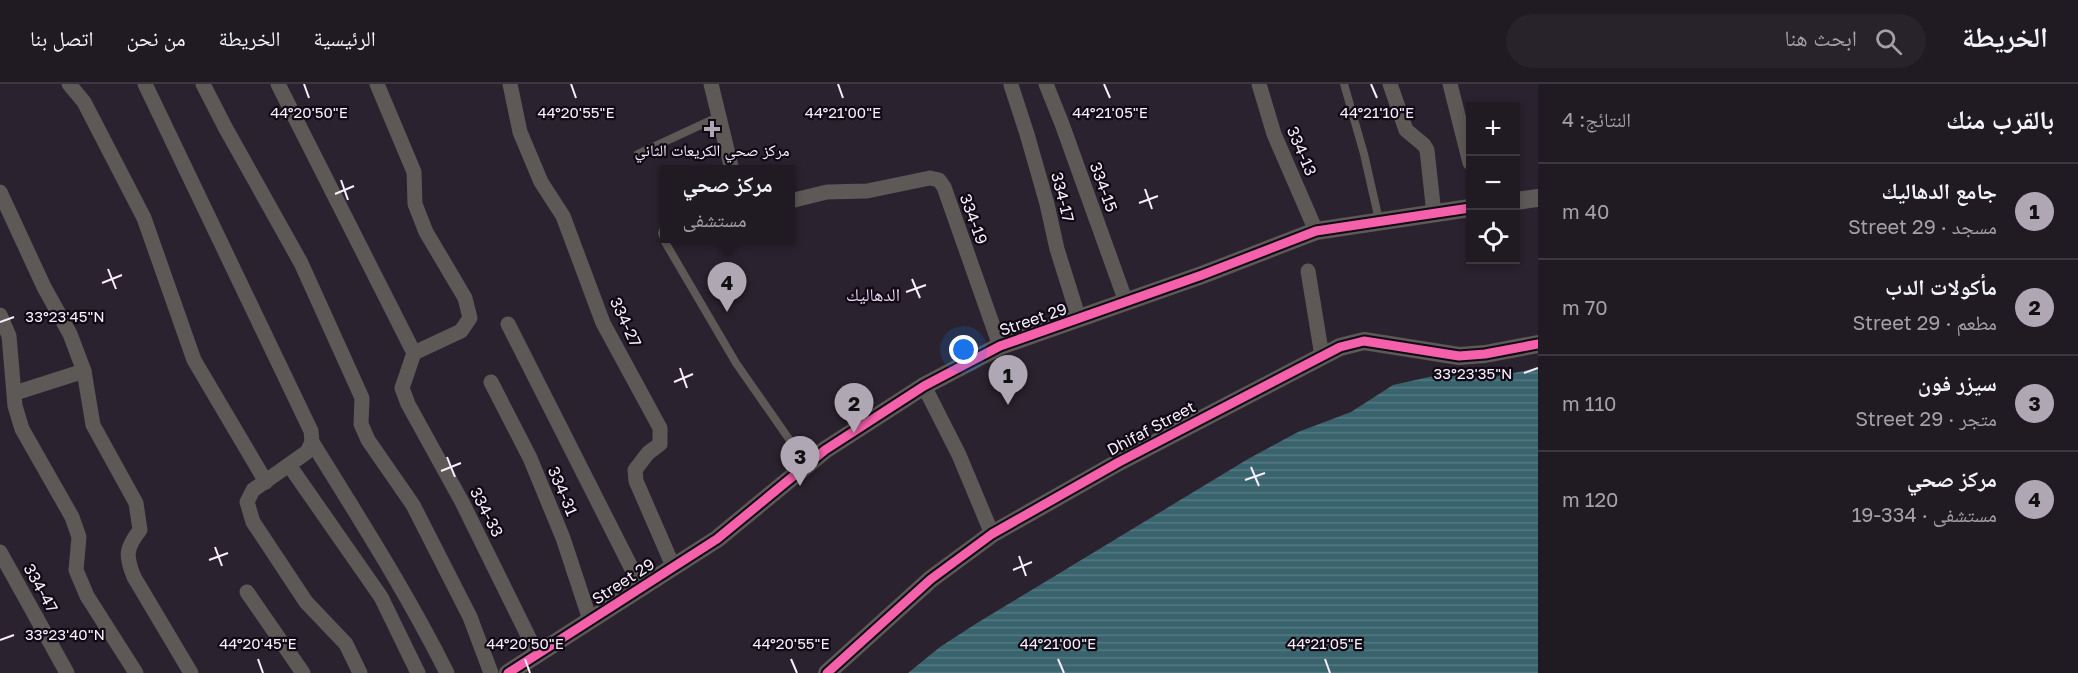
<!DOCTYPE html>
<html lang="ar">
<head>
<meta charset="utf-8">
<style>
	:root { --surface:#201a22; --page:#28232a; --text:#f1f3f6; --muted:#a2a1a5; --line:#3d3840; --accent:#b0a7b5 }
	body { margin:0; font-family:"Golos Text","Noto Naskh Arabic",sans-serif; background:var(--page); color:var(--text); direction:rtl }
	.controls { position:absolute; right:18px; top:18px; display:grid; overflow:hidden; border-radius:0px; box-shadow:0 3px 9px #0003 }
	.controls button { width:54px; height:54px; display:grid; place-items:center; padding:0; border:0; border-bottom:2px solid var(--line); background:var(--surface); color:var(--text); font:30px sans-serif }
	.you { position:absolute; left:964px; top:266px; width:21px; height:21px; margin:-15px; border:4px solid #fff; border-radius:50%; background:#1a73e8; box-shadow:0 0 0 9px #1a73e833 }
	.badge { display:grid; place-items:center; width:39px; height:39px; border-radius:50%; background:var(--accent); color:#111; font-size:20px; font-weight:700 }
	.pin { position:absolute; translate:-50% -50px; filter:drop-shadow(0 2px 3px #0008) }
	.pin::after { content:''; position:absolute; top:32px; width:21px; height:18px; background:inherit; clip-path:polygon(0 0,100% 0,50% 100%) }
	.popup { position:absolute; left:660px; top:81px; width:135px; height:78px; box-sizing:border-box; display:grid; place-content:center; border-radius:0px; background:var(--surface); filter:drop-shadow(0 2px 4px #0005); font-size:20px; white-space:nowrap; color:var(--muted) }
	.popup b { font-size:22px; color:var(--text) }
	.popup::after { content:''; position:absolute; left:50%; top:100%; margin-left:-12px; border:12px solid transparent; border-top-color:var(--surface) }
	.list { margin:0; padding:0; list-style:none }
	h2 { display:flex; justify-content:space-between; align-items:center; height:78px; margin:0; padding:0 24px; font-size:26px }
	h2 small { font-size:20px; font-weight:400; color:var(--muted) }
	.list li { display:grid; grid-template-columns:39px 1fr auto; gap:18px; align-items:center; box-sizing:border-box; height:96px; padding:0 24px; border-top:2px solid var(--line) }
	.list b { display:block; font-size:22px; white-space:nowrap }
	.list p { margin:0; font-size:20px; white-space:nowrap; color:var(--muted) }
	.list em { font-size:20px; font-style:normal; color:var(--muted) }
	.icon { flex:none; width:33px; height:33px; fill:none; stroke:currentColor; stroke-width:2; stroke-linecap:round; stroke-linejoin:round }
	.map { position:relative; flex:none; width:1538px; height:589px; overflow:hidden; direction:ltr }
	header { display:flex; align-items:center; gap:36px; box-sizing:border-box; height:84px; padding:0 30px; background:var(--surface); border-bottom:2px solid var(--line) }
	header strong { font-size:28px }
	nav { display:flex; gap:33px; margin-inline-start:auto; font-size:21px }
	.search { width:420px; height:54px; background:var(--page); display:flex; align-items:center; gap:15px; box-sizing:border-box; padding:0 21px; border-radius:33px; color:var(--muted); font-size:22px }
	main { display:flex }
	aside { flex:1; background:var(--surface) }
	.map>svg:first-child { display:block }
	.water { fill:url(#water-rules) }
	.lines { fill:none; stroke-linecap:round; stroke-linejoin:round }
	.service { stroke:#5c5956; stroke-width:8 }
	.minor { stroke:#5c5956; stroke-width:15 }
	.tertiary { stroke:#5c5956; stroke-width:18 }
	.cycleway-casing { stroke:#100a14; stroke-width:13 }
	.cycleway { stroke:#f560ab; stroke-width:9 }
	.ticks { fill:none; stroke:#f8eefe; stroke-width:2 }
	.poi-dot { fill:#b0a7b5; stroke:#100a14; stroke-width:2 }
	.labels { text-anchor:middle; stroke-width:4.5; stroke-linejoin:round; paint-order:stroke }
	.poi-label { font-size:16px; fill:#f8eefe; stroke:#100a14 }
	.street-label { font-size:16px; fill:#f8eefe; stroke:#100a14 }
	.neighbourhood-label { font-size:18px; fill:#ead7f6; stroke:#100a14 }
	.ticks-label { font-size:15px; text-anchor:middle; fill:#f8eefe; stroke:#100a14; stroke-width:4.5; stroke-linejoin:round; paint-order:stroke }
</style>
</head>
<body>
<header>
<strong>الخريطة</strong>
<div class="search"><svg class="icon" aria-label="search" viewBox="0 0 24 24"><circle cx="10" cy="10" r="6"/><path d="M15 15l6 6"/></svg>ابحث هنا</div>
<nav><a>الرئيسية</a><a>الخريطة</a><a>من نحن</a><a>اتصل بنا</a></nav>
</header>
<main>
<aside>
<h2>بالقرب منك<small>النتائج: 4</small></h2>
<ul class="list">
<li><span class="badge">1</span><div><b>جامع الدهاليك</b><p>مسجد · Street 29</p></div><em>40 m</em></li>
<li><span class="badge">2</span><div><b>مأكولات الدب</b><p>مطعم · Street 29</p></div><em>70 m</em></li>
<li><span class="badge">3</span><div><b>سيزر فون</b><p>متجر · Street 29</p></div><em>110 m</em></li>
<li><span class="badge">4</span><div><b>مركز صحي</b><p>مستشفى · 334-19</p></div><em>120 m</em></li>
</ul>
</aside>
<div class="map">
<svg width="1538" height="589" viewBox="0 0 1538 589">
	<defs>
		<pattern id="water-rules" width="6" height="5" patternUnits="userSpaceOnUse" patternTransform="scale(1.5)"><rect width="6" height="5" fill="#39636d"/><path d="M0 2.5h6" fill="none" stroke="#567a83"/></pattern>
	</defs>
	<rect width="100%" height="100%" fill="#2a222e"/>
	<!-- water -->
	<path class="water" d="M1538,284V589H908L940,563L977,539L1248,375L1298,348L1351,328L1393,301L1438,291L1493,293Z"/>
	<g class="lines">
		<!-- service -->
		<g class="service">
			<path d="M1344,0L1364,70L1379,136"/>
			<path d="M638,70L718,33"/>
			<path d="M664,144L662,149L665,158L736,279L807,381"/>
		</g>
		<!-- minor -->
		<g class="minor">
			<path d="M69,0L84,18L144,134L194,276L266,398"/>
			<path d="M145,0L311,347L312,358L307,368L253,406L247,418L253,438L306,518L346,560L360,589"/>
			<path d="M203,0L225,43L301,179L362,314L361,340L368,356L413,421L470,533L491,589"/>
			<path d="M278,0L414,269"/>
			<path d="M377,0L414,88L415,120L426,148L465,214L470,234L461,247L414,269"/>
			<path d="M510,0L520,48L541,98L563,132L603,239L660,344V360L648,369L635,386L636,397L673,482"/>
			<path d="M711,0L732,86"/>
			<path d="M1046,0L1062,40L1126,218"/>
			<path d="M1259,0L1274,50L1316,147"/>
			<path d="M1390,0L1406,46L1424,61L1427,66L1434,130"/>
			<path d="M1450,0L1470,79"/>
			<path d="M1011,1L1027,50L1047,120L1057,165L1079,235"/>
			<path d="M0,108L44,203L70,250L84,287L93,341L136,419L140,446C126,464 125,471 134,493L191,589"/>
			<path d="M790,117L827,108L867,107L930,94L939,96L944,103L1000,262"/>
			<path d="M1308,187L1322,272"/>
			<path d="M0,231L9,252L15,322L22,345L72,433L79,453L76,486L87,512L136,589"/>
			<path d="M508,240L641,503"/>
			<path d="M414,269L402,304L408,320L462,418L537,570"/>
			<path d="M491,298L530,374L563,454L590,536"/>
			<path d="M924,302L959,371L992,450"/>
			<path d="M15,309L84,287"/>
			<path d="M312,358C359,434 407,509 447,589"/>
			<path d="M289,381L381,513L418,589"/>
			<path d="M0,468L67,589"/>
			<path d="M247,508L303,589"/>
		</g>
		<!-- tertiary -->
		<g class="tertiary">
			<path d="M1516,117L1538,114"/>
			<path d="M508,589L717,455L825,366L924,302L1000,262L1202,191L1316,147L1470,124"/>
			<path d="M827,589L931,495L992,450L1119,378L1340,263L1364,257L1459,272L1485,270L1538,260"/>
		</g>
		<defs>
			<g id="cycleway">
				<path d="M508,589L717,455L825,366L924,302L1000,262L1202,191L1316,147L1470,124"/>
				<path d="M827,589L931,495L992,450L1119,378L1340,263L1364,257L1459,272L1485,270L1538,260"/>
			</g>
		</defs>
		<!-- cycleway casing -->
		<use href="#cycleway" class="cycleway-casing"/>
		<!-- cycleway -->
		<use href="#cycleway" class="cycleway"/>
	</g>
	<!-- ticks -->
	<path class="ticks" d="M304,0L309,14M571,0L576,14M838,0L843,14M1104,0L1110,14M1371,0L1377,14M341,96L348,116M1145,105L1152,125M335,110L354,102M1139,119L1158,112M108,185L116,205M912,195L920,214M102,199L122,191M906,208L926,201M0,238L14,233M680,284L687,304M1524,289L1538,284M674,298L693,290M447,373L455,393M1251,383L1259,402M441,387L461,379M1245,396L1265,389M215,463L222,482M1019,472L1026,492M209,476L228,469M1013,486L1032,478M0,556L14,551M258,575L263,589M525,575L530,589M791,575L797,589M1058,575L1064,589M1325,575L1330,589"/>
	<!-- markers -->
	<path class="poi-dot" d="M709 36h6v6h6v6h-6v6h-6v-6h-6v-6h6z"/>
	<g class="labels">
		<!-- poi labels -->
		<g class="poi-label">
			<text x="712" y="72">مركز صحي الكريعات الثاني</text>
		</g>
		<!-- street labels -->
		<g class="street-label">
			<text transform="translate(1302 67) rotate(67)" y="6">334-13</text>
			<text transform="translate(1104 103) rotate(70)" y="6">334-15</text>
			<text transform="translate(1063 113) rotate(76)" y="6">334-17</text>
			<text transform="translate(974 135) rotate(70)" y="6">334-19</text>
			<text transform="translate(1033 235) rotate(-19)" y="6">Street 29</text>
			<text transform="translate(626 238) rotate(65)" y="6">334-27</text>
			<text transform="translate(1151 344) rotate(-28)" y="6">Dhifaf Street</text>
			<text transform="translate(563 407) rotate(67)" y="6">334-31</text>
			<text transform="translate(487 428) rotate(63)" y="6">334-33</text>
			<text transform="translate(623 497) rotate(-33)" y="6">Street 29</text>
			<text transform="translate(41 504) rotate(61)" y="6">334-47</text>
		</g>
		<!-- neighbourhood labels -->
		<g class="neighbourhood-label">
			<text x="873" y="217">الدهاليك</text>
		</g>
	</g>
	<g class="ticks-label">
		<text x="309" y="34">44°20'50"E</text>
		<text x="576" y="34">44°20'55"E</text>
		<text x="843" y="34">44°21'00"E</text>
		<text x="1110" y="34">44°21'05"E</text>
		<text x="1377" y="34">44°21'10"E</text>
		<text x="65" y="238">33°23'45"N</text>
		<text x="1473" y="295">33°23'35"N</text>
		<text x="65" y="556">33°23'40"N</text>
		<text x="258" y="565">44°20'45"E</text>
		<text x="525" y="565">44°20'50"E</text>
		<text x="791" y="565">44°20'55"E</text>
		<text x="1058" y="565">44°21'00"E</text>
		<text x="1325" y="565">44°21'05"E</text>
	</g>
</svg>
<div class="controls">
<button>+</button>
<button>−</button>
<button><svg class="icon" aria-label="locate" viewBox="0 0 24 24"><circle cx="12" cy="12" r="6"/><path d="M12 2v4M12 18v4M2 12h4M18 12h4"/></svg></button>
</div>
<div class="you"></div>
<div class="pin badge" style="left:1008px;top:321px">1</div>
<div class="pin badge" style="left:854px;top:349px">2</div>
<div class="pin badge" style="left:800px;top:402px">3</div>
<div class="pin badge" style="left:727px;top:228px">4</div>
<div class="popup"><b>مركز صحي</b>مستشفى</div>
</div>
</main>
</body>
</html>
